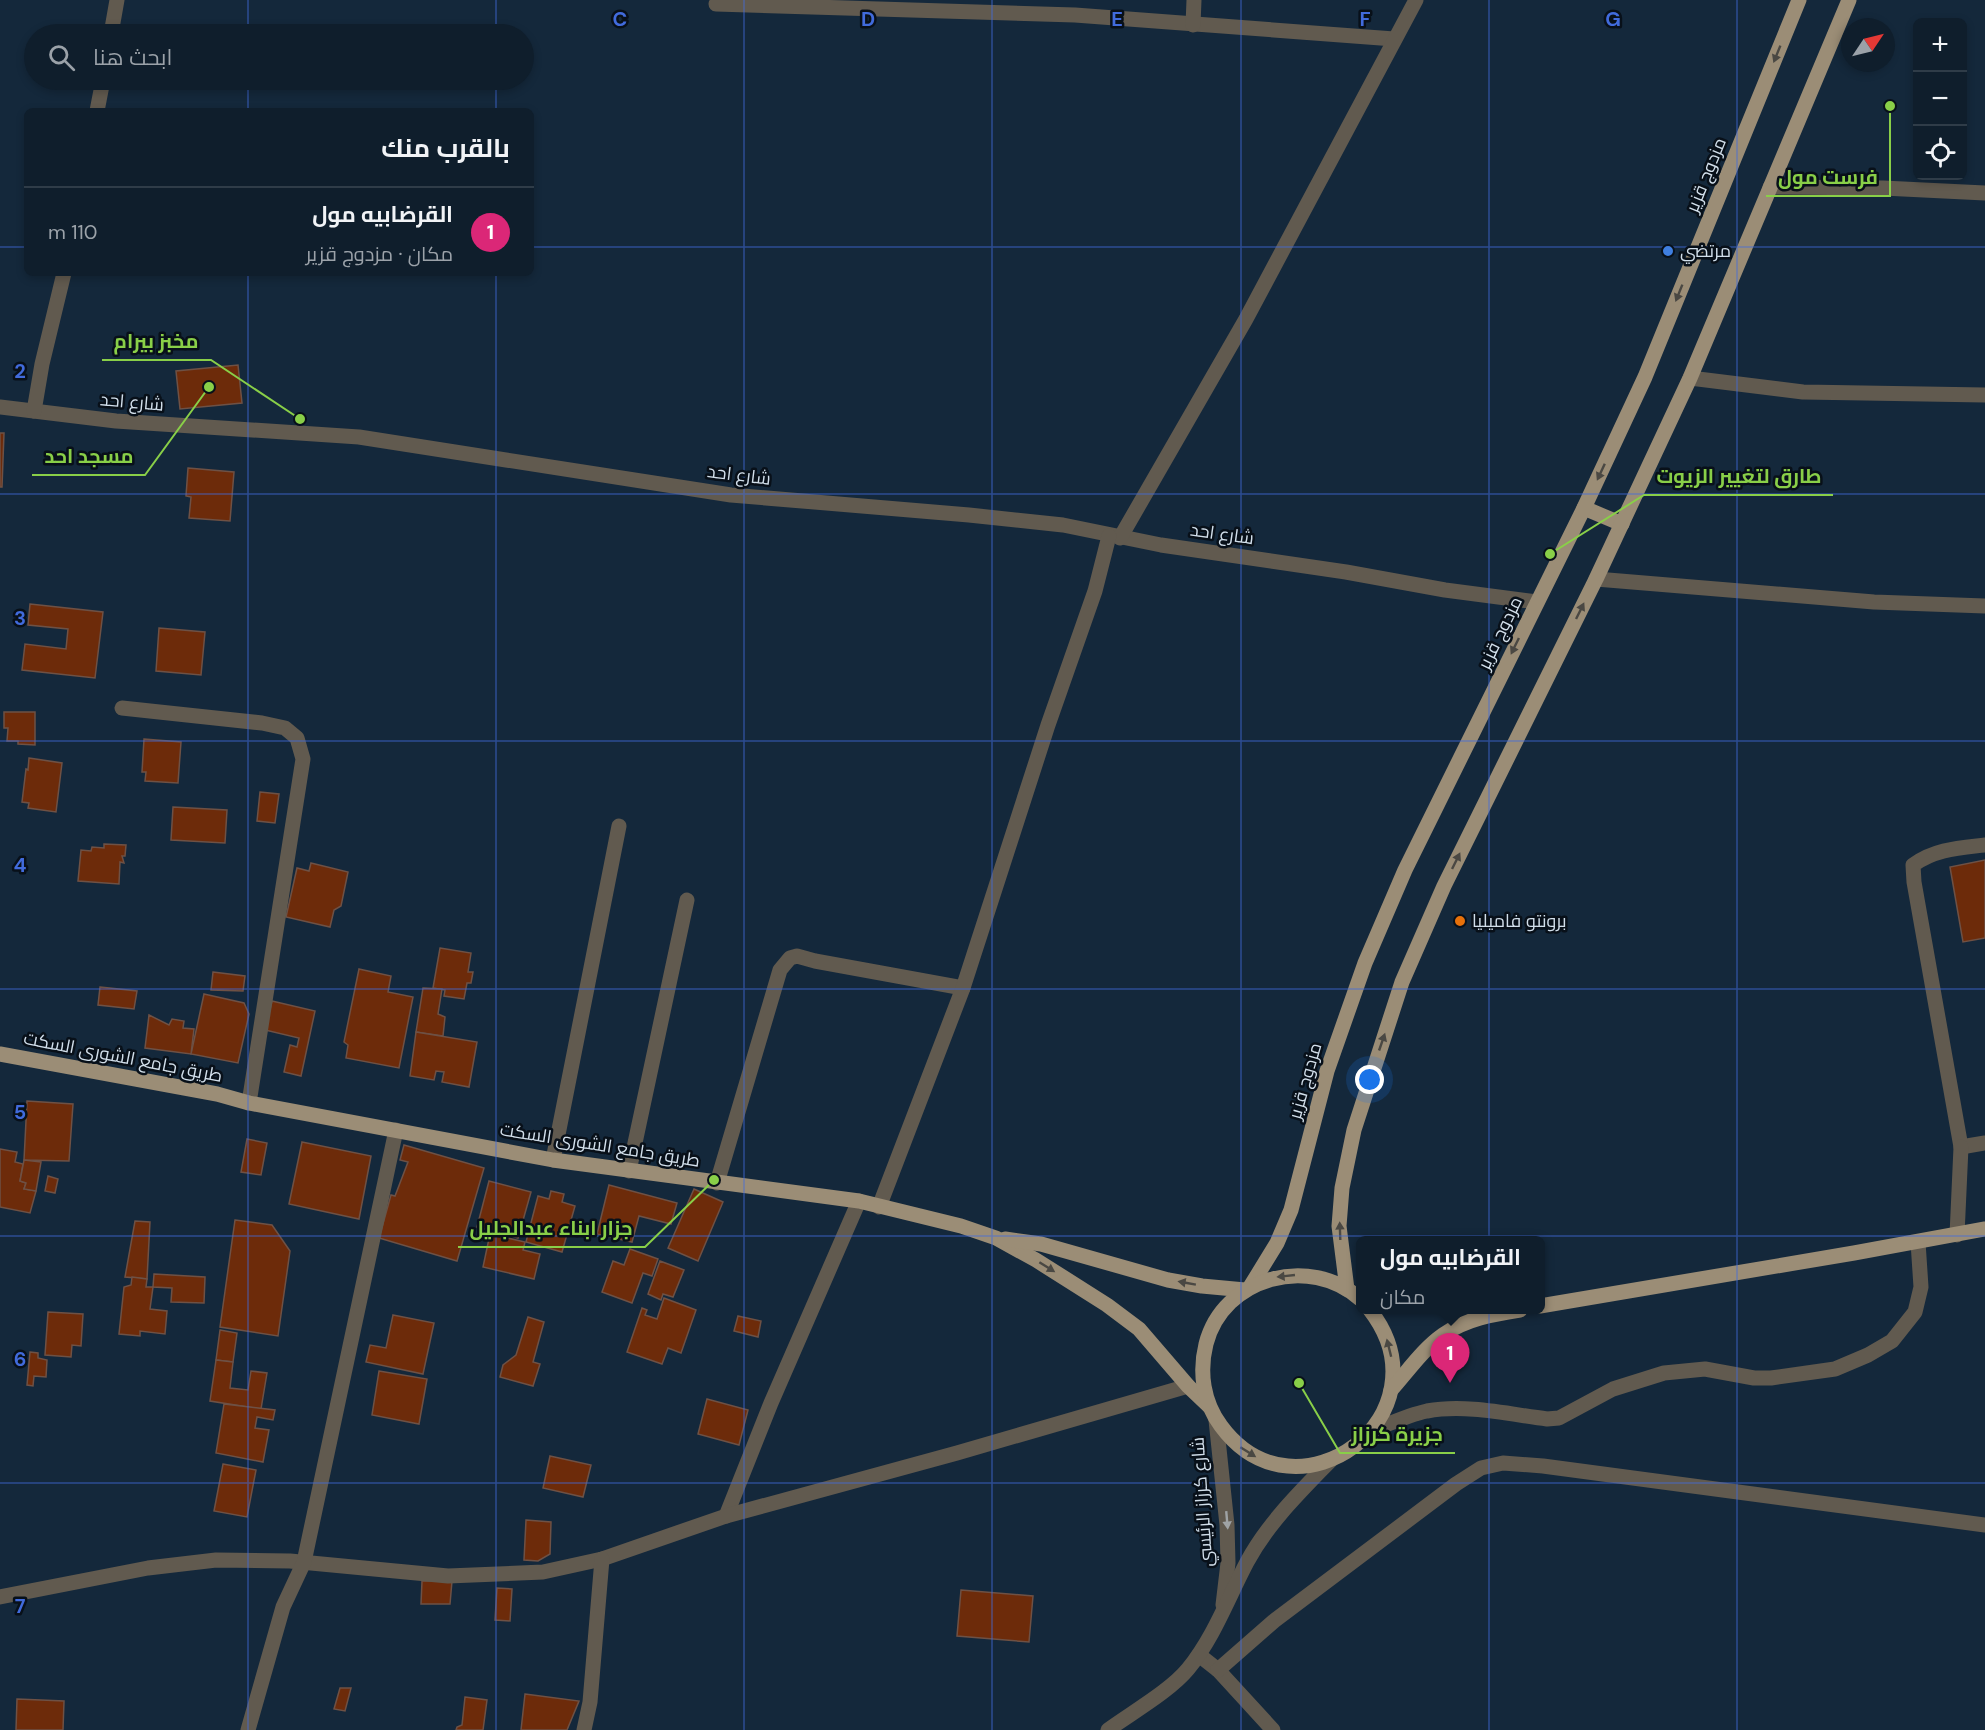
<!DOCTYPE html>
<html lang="ar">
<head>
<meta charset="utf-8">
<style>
	:root { --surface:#0f1e2c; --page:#182734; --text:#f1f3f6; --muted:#9ba2a9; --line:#2f3c48; --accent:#db2777 }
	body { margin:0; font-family:"DM Sans",Cairo,sans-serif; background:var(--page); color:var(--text); direction:rtl }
	.controls { position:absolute; right:18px; top:18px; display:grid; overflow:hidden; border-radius:9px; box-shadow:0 3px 9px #0003 }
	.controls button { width:54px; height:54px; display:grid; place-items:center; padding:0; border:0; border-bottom:2px solid var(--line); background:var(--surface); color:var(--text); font:30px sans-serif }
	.compass { position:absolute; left:1841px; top:18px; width:54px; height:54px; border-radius:50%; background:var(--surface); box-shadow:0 3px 9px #0003; rotate:55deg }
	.you { position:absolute; left:1370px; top:1080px; width:21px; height:21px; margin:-15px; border:4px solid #fff; border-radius:50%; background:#1a73e8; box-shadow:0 0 0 9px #1a73e833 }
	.badge { display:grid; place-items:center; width:39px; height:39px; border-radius:50%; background:var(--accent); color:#fff; font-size:20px; font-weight:700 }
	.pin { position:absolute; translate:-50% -50px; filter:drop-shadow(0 2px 3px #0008) }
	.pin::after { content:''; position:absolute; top:32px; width:21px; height:18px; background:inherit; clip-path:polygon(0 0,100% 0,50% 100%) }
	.popup { position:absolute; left:1356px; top:1236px; width:189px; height:78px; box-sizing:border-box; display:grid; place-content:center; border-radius:9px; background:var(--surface); filter:drop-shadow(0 2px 4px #0005); font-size:20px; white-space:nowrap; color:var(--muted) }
	.popup b { font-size:22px; color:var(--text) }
	.popup::after { content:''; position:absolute; left:50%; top:100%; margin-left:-12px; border:12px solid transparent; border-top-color:var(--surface) }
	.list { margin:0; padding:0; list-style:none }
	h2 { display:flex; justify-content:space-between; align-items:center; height:78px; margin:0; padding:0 24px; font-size:26px }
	h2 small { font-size:20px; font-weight:400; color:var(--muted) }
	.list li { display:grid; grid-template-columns:39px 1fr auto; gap:18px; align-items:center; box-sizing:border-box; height:90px; padding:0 24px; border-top:2px solid var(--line) }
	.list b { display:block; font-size:22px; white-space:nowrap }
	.list p { margin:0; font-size:20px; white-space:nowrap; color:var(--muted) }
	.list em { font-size:20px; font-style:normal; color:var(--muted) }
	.icon { flex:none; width:33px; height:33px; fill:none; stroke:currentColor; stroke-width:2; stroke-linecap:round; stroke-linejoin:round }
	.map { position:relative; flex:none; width:1985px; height:1730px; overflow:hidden; direction:ltr }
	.search { position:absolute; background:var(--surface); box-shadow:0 3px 9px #0003; left:24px; top:24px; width:510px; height:66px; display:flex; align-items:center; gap:15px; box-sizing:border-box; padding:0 21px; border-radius:33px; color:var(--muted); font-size:22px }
	.panel { position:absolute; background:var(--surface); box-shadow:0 3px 9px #0003; left:24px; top:108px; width:510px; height:168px; border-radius:9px; direction:rtl }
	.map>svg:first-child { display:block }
	.building { fill:#6d2b0a; stroke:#6e5145; stroke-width:1.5 }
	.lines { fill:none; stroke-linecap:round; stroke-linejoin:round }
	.minor { stroke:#615a4f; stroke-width:15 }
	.major { stroke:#9b8d76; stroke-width:15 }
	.oneway { fill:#4a4843 }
	.oneway2 { fill:#9fa3a5 }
	.grid { fill:none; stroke:#416bdc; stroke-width:1.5; stroke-opacity:0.55 }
	.shop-dot { fill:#3f7fe0; stroke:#081019; stroke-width:2 }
	.food-dot { fill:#e8710a; stroke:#081019; stroke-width:2 }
	.labels { text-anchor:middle; stroke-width:5; stroke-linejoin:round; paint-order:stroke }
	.street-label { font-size:18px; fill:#d2dfeb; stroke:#081019 }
	.poi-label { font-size:18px; fill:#d2dfeb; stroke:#081019; text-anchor:start }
	.grid-label { font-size:20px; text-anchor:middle; font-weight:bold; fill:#416bdc; stroke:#081019; stroke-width:5; stroke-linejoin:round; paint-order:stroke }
	.leader { fill:none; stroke:#89cf48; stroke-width:2 }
	.callout-dot { fill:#89cf48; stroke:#081019; stroke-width:2 }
	.callout-label { font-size:20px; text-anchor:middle; font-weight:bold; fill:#89cf48; stroke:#081019; stroke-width:5; stroke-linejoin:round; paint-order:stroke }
</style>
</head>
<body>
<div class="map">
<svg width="1985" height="1730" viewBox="0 0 1985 1730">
	<rect width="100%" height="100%" fill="#14283b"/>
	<!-- building -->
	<g class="building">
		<path d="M238,365L242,403L180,409L176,371Z"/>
		<path d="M0,433H4L2,487H0Z"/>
		<path d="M188,468L234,472L230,521L189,518L191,497L186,496Z"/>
		<path d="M30,604L103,612L95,678L22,670L25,644L66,649L68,629L28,625Z"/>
		<path d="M159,628L205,632L201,675L156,671Z"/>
		<path d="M4,712H35V745L18,744V741H7L8,728H4Z"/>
		<path d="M144,739L181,742L178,783L145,781L146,772H142Z"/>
		<path d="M29,758L62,763L56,812L28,808L29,803L22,802L26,769L28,770Z"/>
		<path d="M260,792L279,794L275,823L257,821Z"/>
		<path d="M173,807L227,810L225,843L171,840Z"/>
		<path d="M104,844L126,845L125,856H122L124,863L120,862L119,884L78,881L81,850L91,851L92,847L104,848Z"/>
		<path d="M1985,860V938L1963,942L1950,867Z"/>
		<path d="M311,863L348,872L341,906L334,910L330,927L286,917L297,868L309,871Z"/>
		<path d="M440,948L471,953L468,972H473L471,983H467L464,999L444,996L445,990L433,988Z"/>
		<path d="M359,969L391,976L388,992L413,997L399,1068L346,1058L348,1045L344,1042Z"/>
		<path d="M213,972L245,976L243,991L211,990Z"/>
		<path d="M100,987L137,991L134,1009L98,1005Z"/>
		<path d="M423,988L442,989L438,1014L445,1017L443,1036L416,1032Z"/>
		<path d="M204,994L244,1003L249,1014L238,1063L191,1054Z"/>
		<path d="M272,1001L315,1011L301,1076L284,1072L290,1045L297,1047L299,1038L265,1030Z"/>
		<path d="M149,1015L169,1025L172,1019L184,1021L183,1028L194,1029L191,1054L145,1048Z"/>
		<path d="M416,1032L477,1042L469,1087L442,1082L444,1072L436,1071L434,1080L410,1076Z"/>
		<path d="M27,1101L73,1104L69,1161L24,1160Z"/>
		<path d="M247,1139L267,1143L261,1175L241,1172Z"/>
		<path d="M302,1142L371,1156L359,1219L289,1204Z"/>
		<path d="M404,1145L484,1168L457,1261L379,1238L391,1195L395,1196L408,1162L400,1160Z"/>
		<path d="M0,1149L17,1152L15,1162L23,1164L20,1181L26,1183L24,1189L36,1191L30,1213L0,1207Z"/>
		<path d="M24,1160L41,1162L36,1191L24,1189L26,1183L20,1181Z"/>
		<path d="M48,1176L58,1179L55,1193L45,1191Z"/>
		<path d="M489,1181L531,1192L518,1238L477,1227Z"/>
		<path d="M609,1185L677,1203L671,1224L639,1216L632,1242L597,1234Z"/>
		<path d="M694,1189L723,1202L698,1261L668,1248Z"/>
		<path d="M551,1191L564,1194L562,1202L575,1206L562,1252L526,1242L538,1196L549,1199Z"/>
		<path d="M235,1220L272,1225L290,1251L278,1336L220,1327Z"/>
		<path d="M135,1221L150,1222L147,1279L125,1277Z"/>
		<path d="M490,1234L525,1242L523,1250L540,1254L534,1279L483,1267Z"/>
		<path d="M630,1249L658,1259L652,1276L643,1273L632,1303L602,1292L613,1261L624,1265Z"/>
		<path d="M660,1261L684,1270L673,1297L663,1294L661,1300L648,1294Z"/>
		<path d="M154,1274L205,1277L204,1303L171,1302L172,1288L153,1287Z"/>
		<path d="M132,1277L147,1279L146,1287H153L150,1309L167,1311L165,1334L140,1331V1336L119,1334L124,1287L131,1285Z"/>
		<path d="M664,1298L696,1310L681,1353L668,1348L662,1364L627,1352L642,1308L647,1310L645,1315L657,1319Z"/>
		<path d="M48,1312L83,1314L81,1346L72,1345L71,1357L45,1355Z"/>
		<path d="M393,1315L434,1323L423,1374L366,1362L370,1345L386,1348Z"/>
		<path d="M738,1316L761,1321L758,1337L734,1331Z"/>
		<path d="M528,1317L544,1322L533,1362L540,1364L533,1386L500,1377L503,1365L516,1355Z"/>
		<path d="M220,1330L237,1333L233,1362L216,1360Z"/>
		<path d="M30,1352L38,1353V1358L47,1360L46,1377L34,1376L33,1386L27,1385Z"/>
		<path d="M216,1360L233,1362L230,1388L248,1390L251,1371L267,1373L261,1409L210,1401Z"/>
		<path d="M379,1371L427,1379L419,1424L372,1415Z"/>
		<path d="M707,1399L748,1410L739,1445L698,1434Z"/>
		<path d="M224,1404L275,1410L273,1420L257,1417L255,1428L269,1430L263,1462L216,1453Z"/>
		<path d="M550,1456L591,1465L583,1497L543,1488Z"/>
		<path d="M223,1464L256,1470L247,1517L214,1511Z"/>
		<path d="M526,1520L551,1522L550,1554L538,1561L524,1560Z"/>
		<path d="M422,1581H452L450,1604H421Z"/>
		<path d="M497,1588L512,1589L510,1621L495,1620Z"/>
		<path d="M961,1590L1033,1596L1029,1642L957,1636Z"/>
		<path d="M340,1688H351L345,1711L334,1709Z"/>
		<path d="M525,1694L579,1701L567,1730H521Z"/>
		<path d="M465,1697L487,1700L483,1730H456L457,1727L462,1725Z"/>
		<path d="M17,1699L64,1701L63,1730H16Z"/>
	</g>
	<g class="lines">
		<!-- minor -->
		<g class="minor">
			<path d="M716,4L1075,15L1394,39"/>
			<path d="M1193,25L1194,0"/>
			<path d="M111,34L117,0"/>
			<path d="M97,111L103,80"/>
			<path d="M1770,187L1883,188L1985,193"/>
			<path d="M1690,378L1803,392L1985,395"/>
			<path d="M0,407L116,421L359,437L731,495L969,515L1063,525L1161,545L1346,572L1445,590L1537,602"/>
			<path d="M34,411L42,364L64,273"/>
			<path d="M1120,538L1246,319L1416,0"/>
			<path d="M1596,579L1874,602L1985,606"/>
			<path d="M122,708L262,723L285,728L297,738L303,759L249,1103"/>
			<path d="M1985,845C1959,848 1935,849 1913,865L1914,882L1961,1147L1985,1143"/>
			<path d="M553,1160L619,826"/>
			<path d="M629,1171L687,900"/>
			<path d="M717,1183L780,970L790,958L797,956L815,961L963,988"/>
			<path d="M879,1207L963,988L1048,725L1095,591L1109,536"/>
			<path d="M1957,1235L1961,1147"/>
			<path d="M1216,1420L1227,1525L1228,1563L1223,1605"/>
			<path d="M1371,1431C1389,1424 1408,1415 1427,1411C1466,1404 1508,1414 1547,1419L1559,1418L1613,1389L1664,1373L1705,1369L1754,1378H1771L1835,1369L1868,1355L1892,1341L1915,1312L1921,1287L1918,1242"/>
			<path d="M726,1516L771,1403L859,1201"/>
			<path d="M0,1597L148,1568L216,1560L290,1561L448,1576L543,1572L602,1559L726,1516L957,1453L1188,1386"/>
			<path d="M1199,1655L1218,1670L1273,1730"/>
			<path d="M1218,1670L1274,1621L1456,1484L1481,1468L1503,1463L1543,1466L1985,1525"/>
			<path d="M248,1730L283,1607L304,1562L396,1130"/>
			<path d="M584,1730L590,1702L602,1559"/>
			<path d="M1108,1730C1131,1713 1170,1691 1188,1669C1214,1637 1228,1598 1247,1562C1268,1523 1300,1492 1331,1460"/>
		</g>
		<!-- major -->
		<g class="major">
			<path d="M1584,508L1622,524"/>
			<path d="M0,1054L217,1094L249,1103L553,1160L859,1201L961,1226L996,1238L1036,1260L1107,1305L1139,1329L1188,1386L1209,1406"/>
			<path d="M1005,1239L1041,1244L1168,1280L1202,1286L1245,1290"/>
			<path d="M1250,1287L1277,1243L1291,1210L1327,1071L1365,963L1405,870L1584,508L1645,377L1799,0"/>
			<path d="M1347,1289L1339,1226L1342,1188L1354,1130L1402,982L1444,886L1596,579L1690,378L1849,0"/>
			<path d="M1360,1299C1310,1254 1223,1277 1206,1344C1199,1372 1203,1402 1221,1426C1297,1529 1451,1415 1370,1310"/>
			<path d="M1540,1306L1854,1253L1985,1229"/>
			<path d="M1391,1390C1408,1371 1423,1349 1443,1335C1465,1319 1494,1314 1520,1310"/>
		</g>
	</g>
	<!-- one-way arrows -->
	<defs><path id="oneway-solid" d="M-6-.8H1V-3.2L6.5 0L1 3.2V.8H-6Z" transform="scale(1.5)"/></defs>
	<g class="oneway">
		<use href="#oneway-solid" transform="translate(1777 54) rotate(112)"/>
		<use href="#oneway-solid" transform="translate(1679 293) rotate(112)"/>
		<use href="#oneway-solid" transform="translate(1601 472) rotate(115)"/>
		<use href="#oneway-solid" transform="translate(1580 611) rotate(-64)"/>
		<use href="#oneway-solid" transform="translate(1515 646) rotate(116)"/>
		<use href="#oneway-solid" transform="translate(1456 861) rotate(-64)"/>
		<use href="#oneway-solid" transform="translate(1382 1042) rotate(-71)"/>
		<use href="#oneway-solid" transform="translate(1340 1231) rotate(-92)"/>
		<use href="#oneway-solid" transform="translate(1047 1267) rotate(32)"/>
		<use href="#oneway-solid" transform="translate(1286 1276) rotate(174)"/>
		<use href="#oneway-solid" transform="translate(1187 1283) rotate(-170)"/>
		<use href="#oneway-solid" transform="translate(1389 1348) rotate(-104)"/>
		<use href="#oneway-solid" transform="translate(1248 1452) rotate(32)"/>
	</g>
	<use class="oneway2" href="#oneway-solid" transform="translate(1227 1520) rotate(85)"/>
	<!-- grid -->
	<path class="grid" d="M248,0V34M496,0V34M744,0V1730M992,0V1730M1241,0V1730M1489,0V1730M1737,0V1730M248,80V111M496,80V111M0,247H27M531,247H1985M248,273V1730M496,273V1730M0,494H1985M0,741H1985M0,989H1985M0,1236H1985M0,1483H1985"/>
	<!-- markers -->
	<circle class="shop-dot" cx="1668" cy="251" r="6"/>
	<circle class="food-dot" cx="1460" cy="921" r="6"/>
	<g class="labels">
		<!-- street labels -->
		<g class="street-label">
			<text transform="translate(1706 175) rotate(-68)" y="6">مزدوج قزير</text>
			<text transform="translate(132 402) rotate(5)" y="6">شارع احد</text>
			<text transform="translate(739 475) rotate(7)" y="6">شارع احد</text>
			<text transform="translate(1222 534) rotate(8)" y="6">شارع احد</text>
			<text transform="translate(1500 633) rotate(-64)" y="6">مزدوج قزير</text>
			<text transform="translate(123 1057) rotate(11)" y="6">طريق جامع الشورى السكت</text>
			<text transform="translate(1305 1081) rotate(-74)" y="6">مزدوج قزير</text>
			<text transform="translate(600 1145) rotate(9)" y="6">طريق جامع الشورى السكت</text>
			<text transform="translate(1202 1502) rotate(-94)" y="6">شارع كرزاز الرئيسي</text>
		</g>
		<!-- poi labels -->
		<g class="poi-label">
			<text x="1680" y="257">مرتضي</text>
			<text x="1472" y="927">برونتو فاميليا</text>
		</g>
	</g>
	<g class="grid-label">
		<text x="620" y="26">C</text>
		<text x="868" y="26">D</text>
		<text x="1117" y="26">E</text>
		<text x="1365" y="26">F</text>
		<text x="1613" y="26">G</text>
		<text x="20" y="378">2</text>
		<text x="20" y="625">3</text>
		<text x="20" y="872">4</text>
		<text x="20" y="1119">5</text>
		<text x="20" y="1366">6</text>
		<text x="20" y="1613">7</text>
	</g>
	<!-- callouts -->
	<path class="leader" d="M1890 106L1890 196H1766M300 419L211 360H102M209 387L145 475H32M1550 554L1644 495H1833M714 1180L645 1247H458M1299 1383L1340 1453H1455"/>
	<g class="callout-dot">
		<circle cx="1890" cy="106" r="6"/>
		<circle cx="300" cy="419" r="6"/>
		<circle cx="209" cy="387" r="6"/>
		<circle cx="1550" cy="554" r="6"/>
		<circle cx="714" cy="1180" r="6"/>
		<circle cx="1299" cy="1383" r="6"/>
	</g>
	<g class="callout-label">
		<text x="1828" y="184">فرست مول</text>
		<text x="156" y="348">مخبز بيرام</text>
		<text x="89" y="463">مسجد احد</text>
		<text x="1739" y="483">طارق لتغيير الزيوت</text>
		<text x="551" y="1235">جزار ابناء عبدالجليل</text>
		<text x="1397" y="1441">جزيرة كرزاز</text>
	</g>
</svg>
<div class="controls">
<button>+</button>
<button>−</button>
<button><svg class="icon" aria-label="locate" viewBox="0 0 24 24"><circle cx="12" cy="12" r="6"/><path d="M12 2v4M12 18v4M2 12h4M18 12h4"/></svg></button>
</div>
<svg class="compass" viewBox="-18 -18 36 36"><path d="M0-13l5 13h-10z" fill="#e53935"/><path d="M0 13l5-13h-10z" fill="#9ba2a9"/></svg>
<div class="you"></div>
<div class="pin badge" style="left:1450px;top:1383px">1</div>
<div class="popup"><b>القرضابيه مول</b>مكان</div>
<div class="search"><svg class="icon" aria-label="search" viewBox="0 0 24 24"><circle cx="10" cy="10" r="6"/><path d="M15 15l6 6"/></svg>ابحث هنا</div>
<section class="panel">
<h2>بالقرب منك<small></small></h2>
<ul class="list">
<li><span class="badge">1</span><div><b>القرضابيه مول</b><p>مكان · مزدوج قزير</p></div><em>110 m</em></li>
</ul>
</section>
</div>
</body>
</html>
